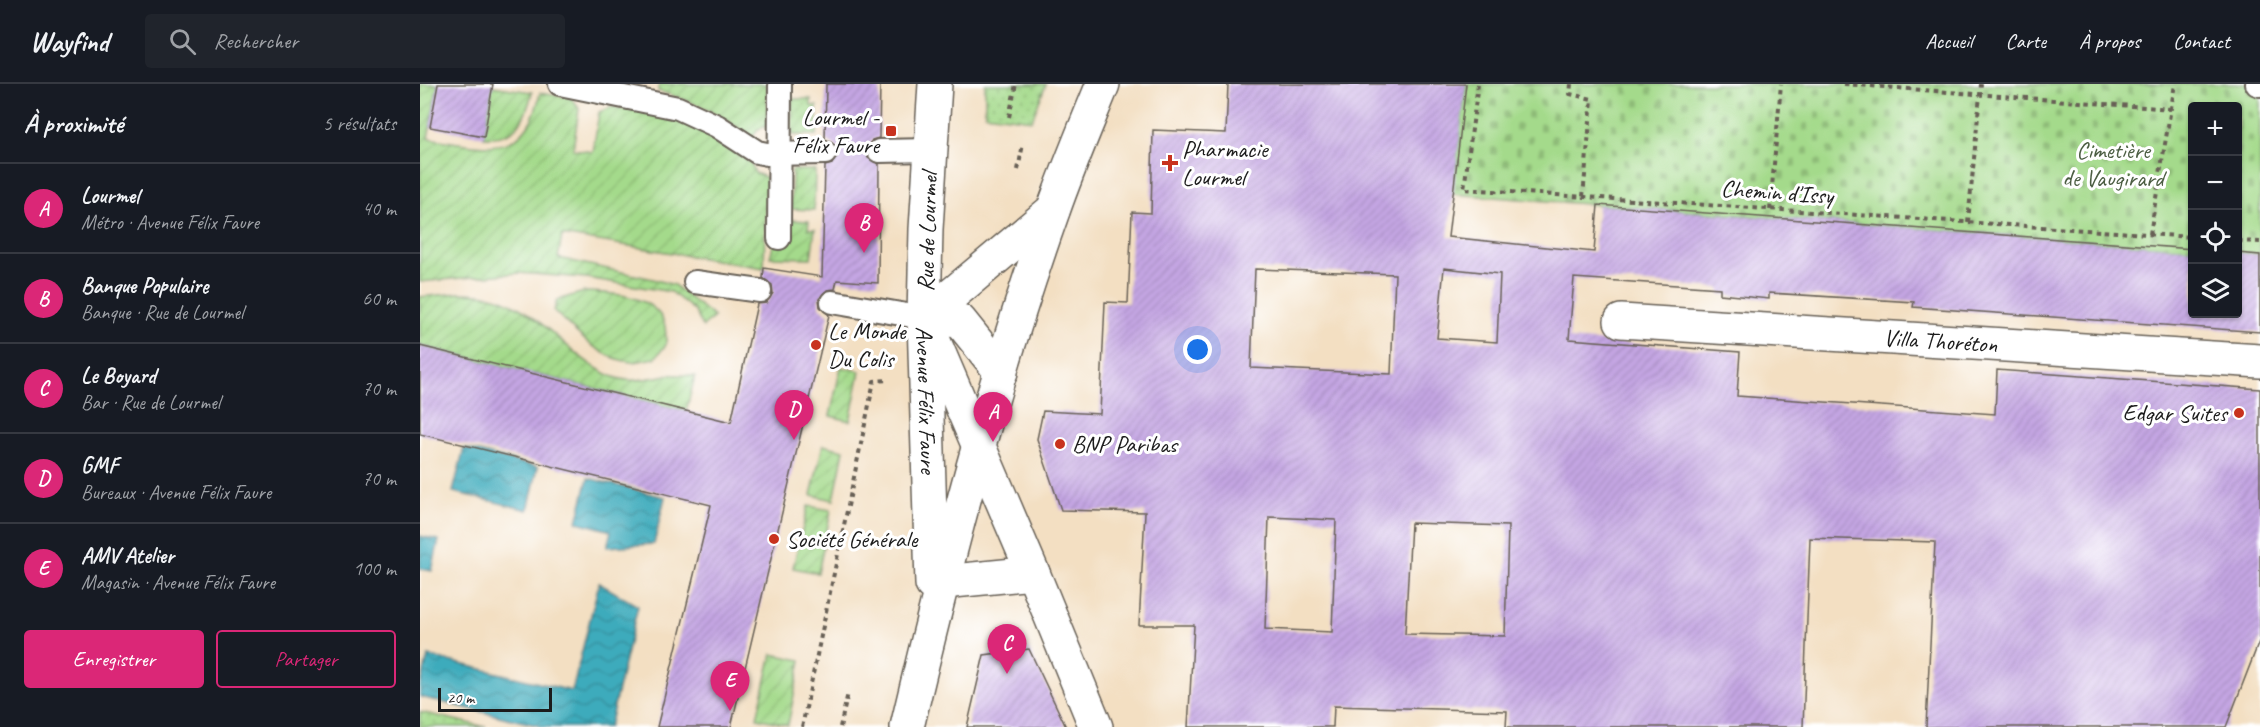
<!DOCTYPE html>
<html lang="fr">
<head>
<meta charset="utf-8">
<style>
	:root { --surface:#171b24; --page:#20242c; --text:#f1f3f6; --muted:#9ea1a6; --line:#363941; --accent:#db2777 }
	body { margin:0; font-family:Caveat,sans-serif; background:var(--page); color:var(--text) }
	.controls { position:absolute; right:18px; top:18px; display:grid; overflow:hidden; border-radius:6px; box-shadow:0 2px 4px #0004 }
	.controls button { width:54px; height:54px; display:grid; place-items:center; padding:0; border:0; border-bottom:2px solid var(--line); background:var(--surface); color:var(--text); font:30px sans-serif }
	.scale { position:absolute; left:18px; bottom:15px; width:114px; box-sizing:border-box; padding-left:6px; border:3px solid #1c1c1c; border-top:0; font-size:16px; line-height:21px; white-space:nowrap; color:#1c1c1c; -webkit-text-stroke:4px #fff; paint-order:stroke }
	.you { position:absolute; left:778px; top:266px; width:21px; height:21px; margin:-15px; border:4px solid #fff; border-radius:50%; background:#1a73e8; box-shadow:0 0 0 9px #1a73e833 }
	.badge { display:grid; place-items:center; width:39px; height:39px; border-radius:50%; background:var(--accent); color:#fff; font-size:20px; font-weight:700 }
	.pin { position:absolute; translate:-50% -50px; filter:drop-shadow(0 2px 3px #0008) }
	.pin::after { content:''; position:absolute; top:32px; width:21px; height:18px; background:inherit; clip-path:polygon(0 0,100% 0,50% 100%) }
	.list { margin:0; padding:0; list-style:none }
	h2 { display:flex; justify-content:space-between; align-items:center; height:78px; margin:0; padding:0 24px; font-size:26px }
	h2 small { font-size:20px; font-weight:400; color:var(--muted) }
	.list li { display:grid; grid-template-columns:39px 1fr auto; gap:18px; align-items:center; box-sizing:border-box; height:90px; padding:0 24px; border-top:2px solid var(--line) }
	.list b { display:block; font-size:22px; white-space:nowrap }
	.list p { margin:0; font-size:20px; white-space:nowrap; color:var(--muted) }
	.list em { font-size:20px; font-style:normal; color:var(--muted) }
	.actions { display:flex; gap:12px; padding:18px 24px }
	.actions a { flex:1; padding:14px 0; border:2px solid var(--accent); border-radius:6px; text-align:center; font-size:21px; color:var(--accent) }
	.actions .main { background:var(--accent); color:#fff }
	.icon { flex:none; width:33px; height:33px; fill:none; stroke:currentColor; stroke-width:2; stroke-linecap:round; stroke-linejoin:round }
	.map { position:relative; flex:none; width:1840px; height:643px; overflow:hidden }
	header { display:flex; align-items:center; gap:36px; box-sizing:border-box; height:84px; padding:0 30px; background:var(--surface); border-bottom:2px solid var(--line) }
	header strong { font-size:28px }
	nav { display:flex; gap:33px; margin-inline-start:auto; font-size:21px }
	.search { width:420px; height:54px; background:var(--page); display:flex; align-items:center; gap:15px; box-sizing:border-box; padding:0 21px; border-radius:6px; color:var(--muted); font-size:22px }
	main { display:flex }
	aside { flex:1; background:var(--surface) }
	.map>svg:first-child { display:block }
	.cemetery { fill:url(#cemetery-stones); stroke:#607b54; stroke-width:1.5 }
	.park { fill:url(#park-dots); stroke:#607b54; stroke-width:1.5 }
	.garden { fill:url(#garden-furrows); stroke:#607b54; stroke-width:1.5 }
	.water { fill:url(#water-waves); stroke:#2c646c; stroke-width:1.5 }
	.building { fill:url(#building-hatch); fill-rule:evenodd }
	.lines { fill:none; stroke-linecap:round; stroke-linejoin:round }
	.service-casing { stroke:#676056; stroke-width:26 }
	.minor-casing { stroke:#676056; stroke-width:36 }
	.tertiary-casing { stroke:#676056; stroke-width:36 }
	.path { stroke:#676056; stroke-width:4; stroke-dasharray:4.5 4.5; stroke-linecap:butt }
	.service { stroke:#fff; stroke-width:22 }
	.minor { stroke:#fff; stroke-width:33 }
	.tertiary { stroke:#fff; stroke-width:33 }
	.poi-dot { fill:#c8321e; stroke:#fff; stroke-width:2 }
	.labels { text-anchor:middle; stroke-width:6; stroke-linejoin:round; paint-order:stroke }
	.poi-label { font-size:24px; fill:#1c1c1c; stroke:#fff; text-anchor:start }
	.park-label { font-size:24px; fill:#4c5e43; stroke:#fff }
	.street-label { font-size:24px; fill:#1c1c1c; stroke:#fff }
</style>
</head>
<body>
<header>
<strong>Wayfind</strong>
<div class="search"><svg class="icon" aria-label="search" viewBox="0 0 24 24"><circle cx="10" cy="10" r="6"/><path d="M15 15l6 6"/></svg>Rechercher</div>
<nav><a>Accueil</a><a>Carte</a><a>À propos</a><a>Contact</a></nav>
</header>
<main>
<aside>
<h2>À proximité<small>5 résultats</small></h2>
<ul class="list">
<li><span class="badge">A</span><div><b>Lourmel</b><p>Métro · Avenue Félix Faure</p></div><em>40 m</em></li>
<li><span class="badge">B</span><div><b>Banque Populaire</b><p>Banque · Rue de Lourmel</p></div><em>60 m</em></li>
<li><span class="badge">C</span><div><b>Le Boyard</b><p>Bar · Rue de Lourmel</p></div><em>70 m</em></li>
<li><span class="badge">D</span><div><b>GMF</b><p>Bureaux · Avenue Félix Faure</p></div><em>70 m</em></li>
<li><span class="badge">E</span><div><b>AMV Atelier</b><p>Magasin · Avenue Félix Faure</p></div><em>100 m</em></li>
</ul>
<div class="actions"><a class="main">Enregistrer</a><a>Partager</a></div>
</aside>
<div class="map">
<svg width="1840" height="643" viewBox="0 0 1840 643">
	<defs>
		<pattern id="cemetery-stones" width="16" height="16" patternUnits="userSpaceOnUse" patternTransform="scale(1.5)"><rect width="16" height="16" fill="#a4da8b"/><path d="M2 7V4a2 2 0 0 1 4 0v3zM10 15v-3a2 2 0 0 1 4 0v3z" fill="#8dba77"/></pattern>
		<pattern id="park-dots" width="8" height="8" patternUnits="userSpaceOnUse" patternTransform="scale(1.5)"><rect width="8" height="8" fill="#a4da8b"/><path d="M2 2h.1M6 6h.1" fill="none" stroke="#8dba77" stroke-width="1.8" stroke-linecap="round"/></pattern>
		<pattern id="garden-furrows" width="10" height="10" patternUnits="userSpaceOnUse" patternTransform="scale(1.5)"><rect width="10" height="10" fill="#a4da8b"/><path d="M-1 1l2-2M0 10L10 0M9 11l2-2" fill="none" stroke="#8dba77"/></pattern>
		<pattern id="water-waves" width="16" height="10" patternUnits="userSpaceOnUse" patternTransform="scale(1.5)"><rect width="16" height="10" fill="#3dabbc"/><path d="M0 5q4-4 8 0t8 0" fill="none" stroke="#328a98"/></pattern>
		<pattern id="building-hatch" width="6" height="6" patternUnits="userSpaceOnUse" patternTransform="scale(1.5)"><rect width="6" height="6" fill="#c4a6e3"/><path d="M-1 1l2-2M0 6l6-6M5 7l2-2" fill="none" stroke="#a88ec2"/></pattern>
	</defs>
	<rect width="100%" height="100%" fill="#fff"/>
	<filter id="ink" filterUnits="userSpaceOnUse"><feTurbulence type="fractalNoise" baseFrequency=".0167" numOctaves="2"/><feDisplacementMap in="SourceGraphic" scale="12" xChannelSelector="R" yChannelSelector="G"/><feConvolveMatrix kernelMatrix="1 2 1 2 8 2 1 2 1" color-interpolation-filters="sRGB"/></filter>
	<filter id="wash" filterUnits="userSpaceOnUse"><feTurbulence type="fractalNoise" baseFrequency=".008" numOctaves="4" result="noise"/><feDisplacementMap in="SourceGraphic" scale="24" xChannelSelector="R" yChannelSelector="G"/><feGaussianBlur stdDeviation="1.35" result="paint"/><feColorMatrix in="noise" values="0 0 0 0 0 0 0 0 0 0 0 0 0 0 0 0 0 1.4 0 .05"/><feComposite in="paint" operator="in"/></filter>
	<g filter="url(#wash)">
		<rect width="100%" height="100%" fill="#f3dfc2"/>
		<!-- cemetery -->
		<path class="cemetery" d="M1046,0H1840V170L1818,169V22H1772V165L1032,110Z"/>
		<!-- park -->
		<g class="park">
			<path d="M565,0H626L612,36L565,30Z"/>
			<path d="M0,628L66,643H0Z"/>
		</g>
		<!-- garden -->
		<g class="garden">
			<path d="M0,0H18L8,54C62,62 107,79 120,9L152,14L159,25L153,65L173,68L179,28L192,23L224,27L261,37L290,51L309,64L331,79L335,89L346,93L344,184L142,151L138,174L233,195L254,201L294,233L283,243L274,226L251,208L167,194L98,189L0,198Z"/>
			<path d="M239,0H347V42L338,45L332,54C303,31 274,17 238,7Z"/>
			<path d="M72,2L112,8C106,35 96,56 64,53Z"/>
			<path d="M372,15H391V22H397V51H372Z"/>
			<path d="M372,86H395L394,126L371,125Z"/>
			<path d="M371,136L389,137L388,145H395L391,174L350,173L354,158H368Z"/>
			<path d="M164,208C190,209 237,210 245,242C246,248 246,255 246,261L235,274C227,275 219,278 211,278C181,276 155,247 134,227L137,216Z"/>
			<path d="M39,209C55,209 70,210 84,216C124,233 151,273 189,291C209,301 228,294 248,291C256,290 266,292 275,292L266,327L0,262V213Z"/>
			<path d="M421,283L440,287L430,337L410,332Z"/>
			<path d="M403,361L424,366L414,416L391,411Z"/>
			<path d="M388,422L411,426L398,489L373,484Z"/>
			<path d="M352,570L381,576L368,641L337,634Z"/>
		</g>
		<!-- water -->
		<g class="water">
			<path d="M44,364L118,383L108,426L33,408Z"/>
			<path d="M168,394L245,413L234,460L187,463L191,447L157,438Z"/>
			<path d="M0,452L19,456L12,487L0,485Z"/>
			<path d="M179,499L218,522L189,643H124L0,613V604L8,572L152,607Z"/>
		</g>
		<g id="blocks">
			<!-- building -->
			<g class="building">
				<path d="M18,0H73L64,53L10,43Z"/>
				<path d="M406,0H460L459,54L452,56L446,67L448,74L459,80L458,199L417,196L415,205L407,206L399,215L400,223L409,231L311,643H237L291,421L0,350V262L311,338L337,220L346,219L353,209L352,201L343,194L344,184L402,193L405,82L412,80L418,69L416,62L405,56Z"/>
				<path d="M808,0H1046L1028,153L1174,168L1178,121L1773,165V230H1818V169L1840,171V248L1493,223L1494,218L1349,209V215L1300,210V204L1154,194L1149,255L1320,268L1317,312L1575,330L1577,286L1840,305V555L1806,643H1506L1515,458L1390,454L1383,643H1086L1087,627L914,622L913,643H768L774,541H719L725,428L641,426L617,355L623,327L680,330L685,218L708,219L712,128L731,129L733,46L806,49ZM1024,184L1080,190L1077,258L1017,254ZM835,185L975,190L971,290L831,284ZM849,433L916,436L912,548L845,545ZM991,439L1088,442L1085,552L985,550Z"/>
				<path d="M609,565L646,643H547L564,571Z"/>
			</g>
		</g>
	</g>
	<g filter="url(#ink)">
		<use href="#blocks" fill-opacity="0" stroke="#676056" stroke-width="1.5"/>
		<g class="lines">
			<defs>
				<g id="service">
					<path d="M140,0L258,24L297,42L337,68L347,70L405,69"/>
					<path d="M1837,0L1840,1"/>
					<path d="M459,67L511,66"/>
					<path d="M359,154L360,0"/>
					<path d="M275,198L340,207"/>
					<path d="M412,218L504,234"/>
				</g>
				<g id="minor">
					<path d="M515,0L506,145L504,234L613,489L676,643"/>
					<path id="s1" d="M1201,237L1840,277"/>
					<path d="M523,498L613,489"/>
				</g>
				<g id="tertiary">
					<path id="s2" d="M504,234L512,500"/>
					<path d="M504,234L633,126"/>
					<path d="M504,234L540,237L581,288"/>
					<path d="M487,643C528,470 573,295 633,127C648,84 666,42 683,0"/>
				</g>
			</defs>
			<!-- service casing -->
			<use href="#service" class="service-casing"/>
			<!-- minor casing -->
			<use href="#minor" class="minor-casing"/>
			<!-- tertiary casing -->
			<use href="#tertiary" class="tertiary-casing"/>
			<!-- path -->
			<g class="path">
				<path d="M1058,0L1044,105L1772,153"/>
				<path d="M1151,0L1150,10L1172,15L1163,113"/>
				<path d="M1424,0L1751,25"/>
				<path d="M589,33L596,0"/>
				<path d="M598,86L603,60"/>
				<path d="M1350,126L1361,0"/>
				<path d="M1548,138L1561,0"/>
				<path d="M1730,150L1755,0"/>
				<path d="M1818,157L1840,158"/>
				<path d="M382,643L454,297L469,296"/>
				<path d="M420,643L428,609"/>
			</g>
			<!-- service -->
			<use href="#service" class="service"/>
			<!-- minor -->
			<use href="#minor" class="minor"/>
			<!-- tertiary -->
			<use href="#tertiary" class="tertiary"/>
		</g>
	</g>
	<!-- markers -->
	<g class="poi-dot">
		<rect x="465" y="41" width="12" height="12" rx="3"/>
		<path d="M747 70h6v6h6v6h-6v6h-6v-6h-6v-6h6z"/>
		<circle cx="396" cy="261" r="6"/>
		<circle cx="1819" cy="329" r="6"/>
		<circle cx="640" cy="360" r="6"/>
		<circle cx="354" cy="455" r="6"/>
	</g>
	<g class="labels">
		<!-- poi labels -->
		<g class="poi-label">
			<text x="459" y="41" text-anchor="end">Lourmel -<tspan x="459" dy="28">Félix Faure</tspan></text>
			<text x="762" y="73">Pharmacie<tspan x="762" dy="28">Lourmel</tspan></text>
			<text x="408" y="255">Le Monde<tspan x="408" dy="28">Du Colis</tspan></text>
			<text x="1807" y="337" text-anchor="end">Edgar Suites</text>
			<text x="652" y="368">BNP Paribas</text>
			<text x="366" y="463">Société Générale</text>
		</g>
		<!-- park labels -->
		<g class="park-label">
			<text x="1693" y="74">Cimetière<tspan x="1693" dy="28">de Vaugirard</tspan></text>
		</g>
		<!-- street labels -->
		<g class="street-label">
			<text transform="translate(1357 108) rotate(4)" y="8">Chemin d'Issy</text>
			<text transform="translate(507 148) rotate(-88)" y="8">Rue de Lourmel</text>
			<text dy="8" stroke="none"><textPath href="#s1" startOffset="320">Villa Thoréton</textPath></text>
			<text dy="8" stroke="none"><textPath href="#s2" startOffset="82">Avenue Félix Faure</textPath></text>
		</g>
	</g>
</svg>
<div class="controls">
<button>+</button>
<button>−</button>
<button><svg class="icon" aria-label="locate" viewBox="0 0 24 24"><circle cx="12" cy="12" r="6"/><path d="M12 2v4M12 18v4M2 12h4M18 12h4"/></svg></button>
<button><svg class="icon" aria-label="layers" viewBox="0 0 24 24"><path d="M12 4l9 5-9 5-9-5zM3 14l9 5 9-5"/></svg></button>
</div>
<div class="scale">20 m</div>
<div class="you"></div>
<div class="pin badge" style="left:573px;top:358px">A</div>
<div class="pin badge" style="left:444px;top:169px">B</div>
<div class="pin badge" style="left:587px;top:590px">C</div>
<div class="pin badge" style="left:374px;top:356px">D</div>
<div class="pin badge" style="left:310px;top:627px">E</div>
</div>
</main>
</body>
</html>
